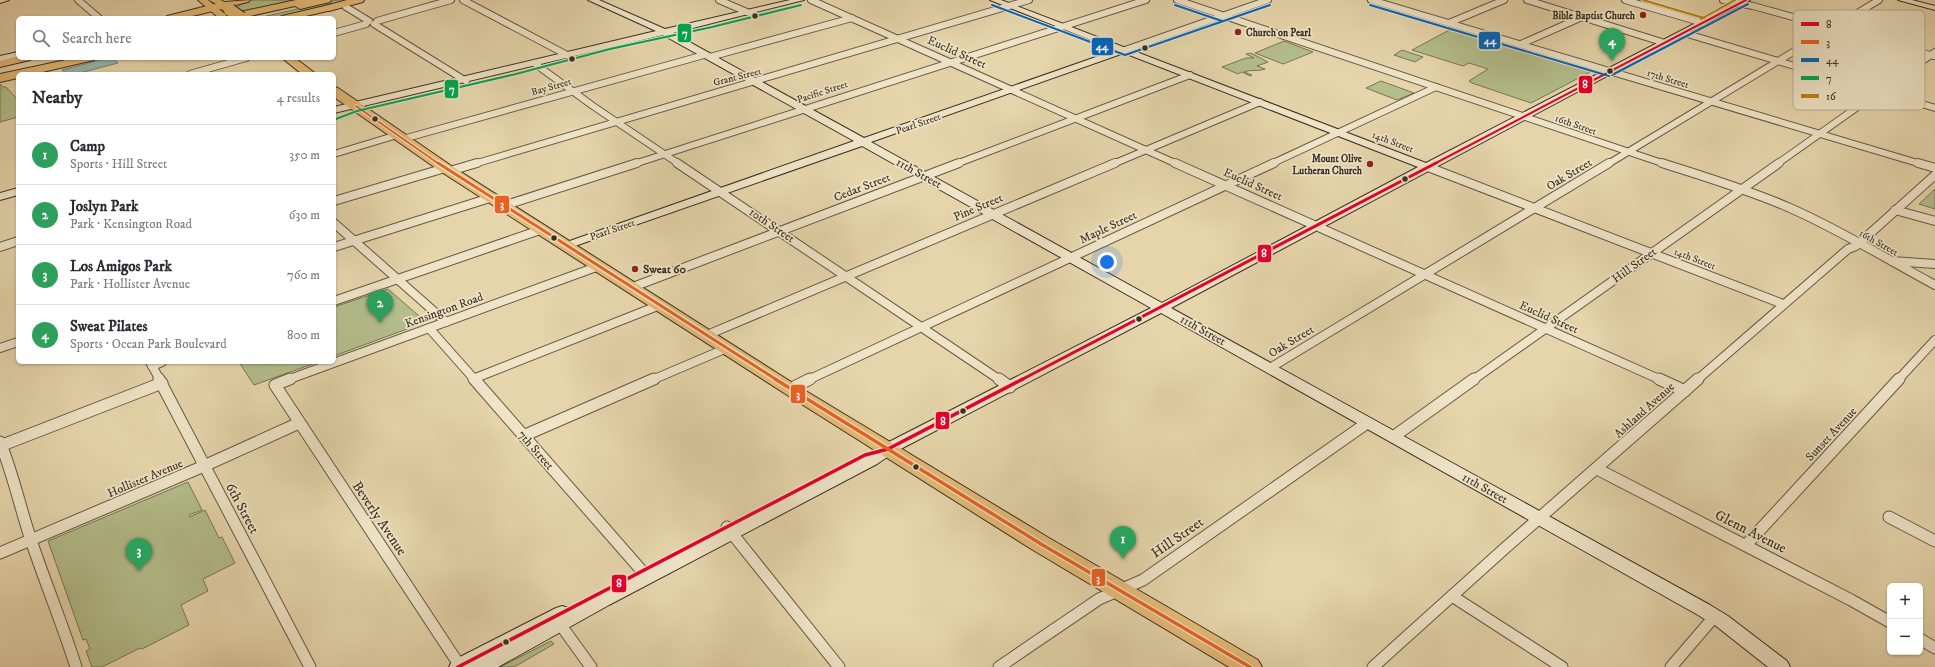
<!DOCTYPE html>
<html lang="en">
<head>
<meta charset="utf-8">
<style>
	:root { --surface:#fff; --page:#f7f7f7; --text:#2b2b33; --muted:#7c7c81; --line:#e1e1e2; --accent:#db2777 }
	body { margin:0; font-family:"IM FELL DW Pica",serif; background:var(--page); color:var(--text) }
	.controls { position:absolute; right:12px; bottom:12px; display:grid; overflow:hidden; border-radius:6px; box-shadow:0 1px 3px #0004 }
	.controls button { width:36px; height:36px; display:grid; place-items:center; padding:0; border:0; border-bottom:1px solid var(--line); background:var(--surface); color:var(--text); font:20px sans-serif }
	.you { position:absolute; left:1107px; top:262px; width:14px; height:14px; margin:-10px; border:3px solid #fff; border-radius:50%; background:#1a73e8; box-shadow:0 0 0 6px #1a73e833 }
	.badge { display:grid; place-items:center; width:26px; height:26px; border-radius:50%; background:var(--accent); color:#fff; font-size:13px; font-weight:700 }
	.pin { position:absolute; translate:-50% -33px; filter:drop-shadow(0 1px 2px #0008) }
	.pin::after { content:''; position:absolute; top:21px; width:14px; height:12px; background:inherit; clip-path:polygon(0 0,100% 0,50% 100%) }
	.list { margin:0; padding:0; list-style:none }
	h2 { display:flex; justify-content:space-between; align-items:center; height:52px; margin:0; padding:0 16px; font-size:17px }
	h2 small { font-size:13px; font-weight:400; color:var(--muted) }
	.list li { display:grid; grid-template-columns:26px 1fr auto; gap:12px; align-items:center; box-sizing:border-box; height:60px; padding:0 16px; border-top:1px solid var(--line) }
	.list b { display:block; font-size:15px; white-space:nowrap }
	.list p { margin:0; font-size:13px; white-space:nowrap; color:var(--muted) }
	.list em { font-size:13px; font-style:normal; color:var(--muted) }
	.icon { flex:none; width:22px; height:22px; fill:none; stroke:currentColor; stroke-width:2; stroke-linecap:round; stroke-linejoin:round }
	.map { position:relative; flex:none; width:1935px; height:667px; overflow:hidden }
	.search { position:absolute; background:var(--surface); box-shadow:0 1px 3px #0004; left:16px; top:16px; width:320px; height:44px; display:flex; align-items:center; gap:10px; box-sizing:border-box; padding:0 14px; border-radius:6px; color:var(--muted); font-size:15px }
	.panel { position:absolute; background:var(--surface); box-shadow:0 1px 3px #0004; left:16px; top:72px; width:320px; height:292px; border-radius:6px }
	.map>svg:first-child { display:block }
	.green { fill:#b3be8b; stroke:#777656 }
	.water { fill:#97b8b0; stroke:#728177 }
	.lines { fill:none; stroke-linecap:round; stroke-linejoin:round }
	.street-far2-casing { stroke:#665844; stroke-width:8 }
	.street-far1-casing { stroke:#665844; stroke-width:10 }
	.street-casing { stroke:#665844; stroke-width:13 }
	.secondary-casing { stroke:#3b2f21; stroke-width:2 }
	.primary-casing { stroke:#3b2f21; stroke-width:2 }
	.highway-casing { stroke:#3b2f21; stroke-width:2 }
	.street-far2 { stroke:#efe4c8; stroke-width:6 }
	.street-far1 { stroke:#efe4c8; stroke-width:8 }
	.street { stroke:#efe4c8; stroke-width:11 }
	.secondary { fill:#efe4c8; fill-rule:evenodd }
	.primary { fill:#e3ba76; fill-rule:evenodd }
	.highway { fill:#e3ba76; fill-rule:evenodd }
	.highway-bridge-casing { stroke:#3b2f21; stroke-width:14; stroke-linecap:butt }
	.highway-bridge { stroke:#e3ba76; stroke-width:12 }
	.bus-1-far2-casing { stroke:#efe4c8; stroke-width:4 }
	.bus-1-far1-casing { stroke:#efe4c8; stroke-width:6 }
	.bus-1-casing { stroke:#efe4c8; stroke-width:6 }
	.bus-2-far2-casing { stroke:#efe4c8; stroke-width:4 }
	.bus-2-far1-casing { stroke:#efe4c8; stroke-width:6 }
	.bus-2-casing { stroke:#efe4c8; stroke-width:6 }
	.bus-3-casing { stroke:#efe4c8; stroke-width:4 }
	.bus-4-casing { stroke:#efe4c8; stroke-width:4 }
	.bus-5-casing { stroke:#efe4c8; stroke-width:4 }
	.bus-1-far2 { stroke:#e4002b; stroke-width:2 }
	.bus-1-far1 { stroke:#e4002b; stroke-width:3 }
	.bus-1 { stroke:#e4002b; stroke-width:3.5 }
	.bus-2-far2 { stroke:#e96222; stroke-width:2 }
	.bus-2-far1 { stroke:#e96222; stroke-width:3 }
	.bus-2 { stroke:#e96222; stroke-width:3.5 }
	.bus-3 { stroke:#0065bd; stroke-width:2 }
	.bus-4 { stroke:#00a651; stroke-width:2 }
	.bus-5 { stroke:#bf820a; stroke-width:2 }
	.poi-dot { fill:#8f2418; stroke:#efe4c8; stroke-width:1.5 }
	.bus-dot { fill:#3b2f21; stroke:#efe4c8; stroke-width:1.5 }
	.labels { text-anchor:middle; stroke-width:3.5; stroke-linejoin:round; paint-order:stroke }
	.far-poi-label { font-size:10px; font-weight:bold; fill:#3b2f21; stroke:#efe4c8; text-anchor:end }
	.far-street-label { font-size:10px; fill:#3b2f21; stroke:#efe4c8 }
	.street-label { font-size:12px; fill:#3b2f21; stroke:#efe4c8 }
	.poi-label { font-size:12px; font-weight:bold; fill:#3b2f21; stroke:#efe4c8; text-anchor:start }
	.near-street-label { font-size:14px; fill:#3b2f21; stroke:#efe4c8 }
	.key { fill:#efe4c8; stroke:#b9ae96; stroke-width:1 }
	.key-label { font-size:11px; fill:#3b2f21 }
	.line-badge { stroke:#efe4c8; stroke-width:1.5 }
	.badge-label { font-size:11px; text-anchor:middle; font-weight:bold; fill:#fff }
</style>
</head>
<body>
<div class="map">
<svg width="1935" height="667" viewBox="0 0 1935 667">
	<rect width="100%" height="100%" fill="#e6d5ab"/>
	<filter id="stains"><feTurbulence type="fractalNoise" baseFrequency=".005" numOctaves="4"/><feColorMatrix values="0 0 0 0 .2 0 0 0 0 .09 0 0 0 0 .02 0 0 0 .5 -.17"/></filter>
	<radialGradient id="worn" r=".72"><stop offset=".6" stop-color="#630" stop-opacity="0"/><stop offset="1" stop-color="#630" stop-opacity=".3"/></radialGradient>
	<!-- green -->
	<g class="green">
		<path d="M253,0H296L242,12L236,8L244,2Z"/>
		<path d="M337,0H351L273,18H258Z"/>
		<path d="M1453,28L1594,70L1531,103L1528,102L1472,83L1469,81L1488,69L1469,63L1463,66L1412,50Z"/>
		<path d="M1284,41L1313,52L1283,64L1255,53Z"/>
		<path d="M1402,50L1423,57L1415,62L1394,55Z"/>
		<path d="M1251,53L1268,62L1257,66L1265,69C1257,72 1251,69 1244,72L1252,75L1250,76L1242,72L1238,74L1222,67L1246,58H1254L1246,54Z"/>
		<path d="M1381,81L1414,93L1397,100L1366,88Z"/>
		<path d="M0,84L3,87H6L18,100V117L0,122Z"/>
		<path d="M1935,189V209L1919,204Z"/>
		<path d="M388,289L426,322L334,356V307Z"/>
		<path d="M239,362H318L254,385Z"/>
		<path d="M188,482L202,510L189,515L190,517L205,510L219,538L222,537L235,563L203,579L208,591L181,605L189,625L142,649L140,648L102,667H92L86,651L90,649L86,639L83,640L48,541Z"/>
		<path d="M551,641L554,644L514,667H500Z"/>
	</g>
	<!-- water -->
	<path class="water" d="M107,58H113L118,63L76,74H67L62,70Z"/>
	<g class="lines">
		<defs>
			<g id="street-far2">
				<path d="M78,0L99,18"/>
				<path d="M463,0L567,55"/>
				<path d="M719,0L749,13"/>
				<path d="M811,0L1177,164"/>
				<path d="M1177,0L1665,164"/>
				<path d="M1371,0L1921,164"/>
				<path d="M1527,0L1665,43"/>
				<path d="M1625,0L1703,23"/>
				<path d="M1723,0L1753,6L1934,56"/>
				<path d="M346,7L369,21"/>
				<path d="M377,21L451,0"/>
				<path d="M1449,23L1504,0"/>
				<path d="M374,24L466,81"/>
				<path d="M334,33L366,24"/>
				<path d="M1684,33L1935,108"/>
				<path d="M1521,44L1582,17"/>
				<path d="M1125,50L1268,0"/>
				<path d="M710,57L852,18"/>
				<path d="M534,63L593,106L679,164"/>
				<path d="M190,74L246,58"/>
				<path d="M403,139L704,55"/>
				<path d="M334,154L397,135"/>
				<path d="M474,164L1029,0"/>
				<path d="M634,164L1146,0"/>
				<path d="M956,164L1190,75"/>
				<path d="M1113,164L1260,102"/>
				<path d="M1271,164L1436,87"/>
				<path d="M1608,164L1879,0"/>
				<path d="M1777,164L1935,52"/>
			</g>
			<g id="street-far1">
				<path d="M677,163L1000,380"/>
				<path d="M1175,163L1661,380"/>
				<path d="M1662,163C1705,177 1749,190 1790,208C1840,230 1887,259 1935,285"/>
				<path d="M1918,163L1935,168"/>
				<path d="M1428,167L1783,304"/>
				<path d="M450,171L477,163"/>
				<path d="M334,201L445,168"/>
				<path d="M506,205L637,163"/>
				<path d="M1895,210L1935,221"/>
				<path d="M334,223L446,322"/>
				<path d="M0,247L18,241"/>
				<path d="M334,247L493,197"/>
				<path d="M1892,261L1935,264"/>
				<path d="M633,287L959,163"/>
				<path d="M334,301L543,229"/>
				<path d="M429,328L475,380"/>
				<path d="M707,335L1115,163"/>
				<path d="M0,348L18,342"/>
				<path d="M150,362L160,380"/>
				<path d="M152,366L162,362"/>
				<path d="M1270,368L1609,163"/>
				<path d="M473,379L660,305"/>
				<path d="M287,380L599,266"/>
				<path d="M652,380L727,348"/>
				<path d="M808,380L1274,163"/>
				<path d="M1473,380L1779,163"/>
				<path d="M1697,380L1848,249L1856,246L1935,175"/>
				<path d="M1898,380L1935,340"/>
			</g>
			<g id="street">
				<path d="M159,379L310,667"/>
				<path d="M290,379L275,385L460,666"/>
				<path d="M474,379L642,571"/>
				<path d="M999,379L1010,387"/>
				<path d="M1659,379L1685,391"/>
				<path d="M790,389L810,379"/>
				<path d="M523,436L654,379"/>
				<path d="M1393,437L1474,379"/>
				<path d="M0,442C14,476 21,512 33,546C47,587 63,626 76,667"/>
				<path d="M0,446L162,383"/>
				<path d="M1597,469L1851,600L1890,622"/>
				<path d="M1889,517L1935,541"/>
				<path d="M727,527L839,667"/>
				<path d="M1746,545L1899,379"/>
				<path d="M0,553L204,466L299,423"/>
				<path d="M1452,596L1562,667"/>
				<path d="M560,624L591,667"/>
				<path d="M1920,639L1935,648"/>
				<path d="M999,667L1099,599L1143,580L1367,423"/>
				<path d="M1373,667L1504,549L1698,379"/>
				<path d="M1671,667L1714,617"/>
			</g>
			<g id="secondary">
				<path d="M0,0H9L0,3Z"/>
				<path d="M588,0H599L665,29L790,0H804L673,33L864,138L1116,50L990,0H1001L1426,163L1740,0H1750L1171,308L1710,605L1728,616L1787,661L1790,667H1768L1716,626L1698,615L1161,313L893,453L877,464L609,605L498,667H449L452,661L556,608L562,606L568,608L569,611L867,456L883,445L1151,308L862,146L572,247H564L562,245L564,243L854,141L663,35L334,113V107L656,31ZM1124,53L1418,167L1162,303L871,142Z"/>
				<path d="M1898,0H1912L1935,6V10Z"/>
				<path d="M18,52V58L0,62V56Z"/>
				<path d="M18,188V195L0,200V193Z"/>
			</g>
			<g id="primary">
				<path d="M198,0H208L230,18H219Z"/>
				<path d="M209,0H221L224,2L250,0L248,2L223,8Z"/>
				<path d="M329,5L332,6V10L297,18H280L282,16Z"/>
			</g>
			<g id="highway">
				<path d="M296,0H331L330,2L300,9L295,6L241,18H221L226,15Z"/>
				<path d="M347,0H364L363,2L329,11L324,8L325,6Z"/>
				<path d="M223,2L235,10L234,12H226L221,9L184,18H166L167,16Z"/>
				<path d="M18,56V58H32L30,60L0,67V61Z"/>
				<path d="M75,58H96L94,60L34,74H18V78L0,82V74Z"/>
				<path d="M282,58H295L316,74H302Z"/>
				<path d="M334,87L338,88L450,165L796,385L1049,538L1258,660L1262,667H1229L1033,550L784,393L440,171L334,97Z"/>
			</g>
		</defs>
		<!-- street-far2 casing -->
		<use href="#street-far2" class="street-far2-casing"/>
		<!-- street-far1 casing -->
		<use href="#street-far1" class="street-far1-casing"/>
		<!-- street casing -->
		<use href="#street" class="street-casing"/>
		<!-- secondary casing -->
		<use href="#secondary" class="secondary-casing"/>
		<!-- primary casing -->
		<use href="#primary" class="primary-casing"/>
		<!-- highway casing -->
		<use href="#highway" class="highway-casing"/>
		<!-- street-far2 -->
		<use href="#street-far2" class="street-far2"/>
		<!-- street-far1 -->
		<use href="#street-far1" class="street-far1"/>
		<!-- street -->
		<use href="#street" class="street"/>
		<!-- secondary -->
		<use href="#secondary" class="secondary"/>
		<!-- primary -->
		<use href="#primary" class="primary"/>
		<!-- highway -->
		<use href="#highway" class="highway"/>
		<defs>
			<path id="highway-bridge" d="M230,10L241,18"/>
		</defs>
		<!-- highway-bridge casing -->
		<use href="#highway-bridge" class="highway-bridge-casing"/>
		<!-- highway-bridge -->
		<use href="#highway-bridge" class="highway-bridge"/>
		<defs>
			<path id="bus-1-far2" d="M1434,164L1746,0"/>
			<path id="bus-1-far1" d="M1021,380L1436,163"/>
			<path id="bus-1" d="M458,667L865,455L888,449L1023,379"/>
			<path id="bus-2-far2" d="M356,106L439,164"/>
			<path id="bus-2-far1" d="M438,163L777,380"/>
			<path id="bus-2" d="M775,379L1041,544L1250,667"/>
			<g id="bus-3">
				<path d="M992,5L1125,55L1270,5"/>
				<path d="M1175,5L1222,21"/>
				<path d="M1370,5L1609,76"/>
				<path d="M1612,75L1748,4"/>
			</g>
			<path id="bus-4" d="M336,119L357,111L516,74L610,49L712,27L801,5"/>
			<g id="bus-5">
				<path d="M1643,0L1704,18"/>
				<path d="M1701,19L1735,0"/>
			</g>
		</defs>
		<!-- bus-1-far2 casing -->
		<use href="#bus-1-far2" class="bus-1-far2-casing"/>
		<!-- bus-1-far1 casing -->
		<use href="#bus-1-far1" class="bus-1-far1-casing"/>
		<!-- bus-1 casing -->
		<use href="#bus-1" class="bus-1-casing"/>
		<!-- bus-2-far2 casing -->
		<use href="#bus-2-far2" class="bus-2-far2-casing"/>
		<!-- bus-2-far1 casing -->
		<use href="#bus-2-far1" class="bus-2-far1-casing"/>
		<!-- bus-2 casing -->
		<use href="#bus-2" class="bus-2-casing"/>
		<!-- bus-3 casing -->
		<use href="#bus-3" class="bus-3-casing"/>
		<!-- bus-4 casing -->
		<use href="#bus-4" class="bus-4-casing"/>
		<!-- bus-5 casing -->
		<use href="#bus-5" class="bus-5-casing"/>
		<!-- bus-1-far2 -->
		<use href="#bus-1-far2" class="bus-1-far2"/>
		<!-- bus-1-far1 -->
		<use href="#bus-1-far1" class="bus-1-far1"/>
		<!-- bus-1 -->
		<use href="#bus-1" class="bus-1"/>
		<!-- bus-2-far2 -->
		<use href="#bus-2-far2" class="bus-2-far2"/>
		<!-- bus-2-far1 -->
		<use href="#bus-2-far1" class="bus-2-far1"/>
		<!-- bus-2 -->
		<use href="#bus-2" class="bus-2"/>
		<!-- bus-3 -->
		<use href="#bus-3" class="bus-3"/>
		<!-- bus-4 -->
		<use href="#bus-4" class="bus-4"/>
		<!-- bus-5 -->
		<use href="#bus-5" class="bus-5"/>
	</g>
	<!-- markers -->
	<g class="poi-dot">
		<circle cx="1643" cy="15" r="4"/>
		<circle cx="1238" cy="32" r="4"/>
		<circle cx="1370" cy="164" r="4"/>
		<circle cx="635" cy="269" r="4"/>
	</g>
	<g class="bus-dot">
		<circle cx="755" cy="16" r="3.5"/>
		<circle cx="1145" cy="48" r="3.5"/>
		<circle cx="572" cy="59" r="3.5"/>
		<circle cx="1610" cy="71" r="3.5"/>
		<circle cx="375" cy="119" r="3.5"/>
		<circle cx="1405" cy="179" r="3.5"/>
		<circle cx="554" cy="238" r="3.5"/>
		<circle cx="1139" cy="319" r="3.5"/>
		<circle cx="963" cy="411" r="3.5"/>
		<circle cx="916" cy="467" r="3.5"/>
		<circle cx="506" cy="642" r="3.5"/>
	</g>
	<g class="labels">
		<!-- far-poi labels -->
		<g class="far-poi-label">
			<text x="1635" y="19">Bible Baptist Church</text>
			<text x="1246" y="36" text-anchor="start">Church on Pearl</text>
			<text x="1362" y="162">Mount Olive<tspan x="1362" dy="12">Lutheran Church</tspan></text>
		</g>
		<!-- far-street labels -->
		<g class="far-street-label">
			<text transform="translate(737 76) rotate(-14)" y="4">Grant Street</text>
			<text transform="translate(1668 78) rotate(17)" y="4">17th Street</text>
			<text transform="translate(551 86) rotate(-16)" y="4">Bay Street</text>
			<text transform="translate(822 91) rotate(-18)" y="4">Pacific Street</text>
			<text transform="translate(918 123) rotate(-19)" y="4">Pearl Street</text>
			<text transform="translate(1576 124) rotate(19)" y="4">16th Street</text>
			<text transform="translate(1393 141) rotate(21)" y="4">14th Street</text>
			<text transform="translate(612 229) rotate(-19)" y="4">Pearl Street</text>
			<text transform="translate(1879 242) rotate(29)" y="4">16th Street</text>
			<text transform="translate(1695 258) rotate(21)" y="4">14th Street</text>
		</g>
		<!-- street labels -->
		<g class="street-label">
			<text transform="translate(957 52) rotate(24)" y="4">Euclid Street</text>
			<text transform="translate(919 173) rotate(29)" y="4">11th Street</text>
			<text transform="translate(1569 174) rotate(-31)" y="4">Oak Street</text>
			<text transform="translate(1253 184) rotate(24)" y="4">Euclid Street</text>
			<text transform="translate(862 187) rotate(-21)" y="4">Cedar Street</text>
			<text transform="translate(978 207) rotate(-23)" y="4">Pine Street</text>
			<text transform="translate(772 225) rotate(34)" y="4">10th Street</text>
			<text transform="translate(1108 227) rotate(-25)" y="4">Maple Street</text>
			<text transform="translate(1634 265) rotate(-36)" y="4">Hill Street</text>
			<text transform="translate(444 310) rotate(-20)" y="4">Kensington Road</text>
			<text transform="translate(1549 317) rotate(24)" y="4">Euclid Street</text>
			<text transform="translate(1203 330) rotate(29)" y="4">11th Street</text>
			<text transform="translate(1291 341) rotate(-31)" y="4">Oak Street</text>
			<text transform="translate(1644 410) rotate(-42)" y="4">Ashland Avenue</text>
			<text transform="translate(1831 434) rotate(-47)" y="4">Sunset Avenue</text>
			<text transform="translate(536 450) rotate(49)" y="4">7th Street</text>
			<text transform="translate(145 478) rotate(-23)" y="4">Hollister Avenue</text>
			<text transform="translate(1485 488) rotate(29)" y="4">11th Street</text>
		</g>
		<!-- poi labels -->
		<g class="poi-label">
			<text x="643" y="273">Sweat 60</text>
		</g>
		<!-- near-street labels -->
		<g class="near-street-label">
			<text transform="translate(243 508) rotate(62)" y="5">6th Street</text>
			<text transform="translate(380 518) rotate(56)" y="5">Beverly Avenue</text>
			<text transform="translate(1751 531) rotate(27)" y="5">Glenn Avenue</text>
			<text transform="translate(1177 537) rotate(-35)" y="5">Hill Street</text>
		</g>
	</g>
	<!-- legend -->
	<rect x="1793" y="10" width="132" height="100" rx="6" class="key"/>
	<rect x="1801" y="22" width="18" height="4" fill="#e4002b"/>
	<rect x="1801" y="40" width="18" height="4" fill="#e96222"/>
	<rect x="1801" y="58" width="18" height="4" fill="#0065bd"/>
	<rect x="1801" y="76" width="18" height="4" fill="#00a651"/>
	<rect x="1801" y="94" width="18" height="4" fill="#bf820a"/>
	<g class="key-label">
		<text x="1826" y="28">8</text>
		<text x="1826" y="46">3</text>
		<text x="1826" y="64">44</text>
		<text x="1826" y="82">7</text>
		<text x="1826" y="100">16</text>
	</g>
	<g class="line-badge">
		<rect x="677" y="23" width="15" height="20" rx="4" fill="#00a651"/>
		<rect x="1478" y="31" width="23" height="19" rx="4" fill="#0065bd"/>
		<rect x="1091" y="37" width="23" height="19" rx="4" fill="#0065bd"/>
		<rect x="1578" y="75" width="15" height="19" rx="4" fill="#e4002b"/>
		<rect x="444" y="79" width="15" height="20" rx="4" fill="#00a651"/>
		<rect x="494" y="195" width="16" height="19" rx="4" fill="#e96222"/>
		<rect x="1257" y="244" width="15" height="19" rx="4" fill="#e4002b"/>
		<rect x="790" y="384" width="16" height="20" rx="4" fill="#e96222"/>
		<rect x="935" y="411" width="15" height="19" rx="4" fill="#e4002b"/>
		<rect x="1091" y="568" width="15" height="19" rx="4" fill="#e96222"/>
		<rect x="611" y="574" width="16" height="19" rx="4" fill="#e4002b"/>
	</g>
	<g class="badge-label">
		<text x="685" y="37">7</text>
		<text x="1490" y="44">44</text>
		<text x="1102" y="50">44</text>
		<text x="1585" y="88">8</text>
		<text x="452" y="93">7</text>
		<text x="502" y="208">3</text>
		<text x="1264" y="257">8</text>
		<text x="798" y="398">3</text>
		<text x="943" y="425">8</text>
		<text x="1098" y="582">3</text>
		<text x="619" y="587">8</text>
	</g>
	<rect width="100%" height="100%" filter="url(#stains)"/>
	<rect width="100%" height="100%" fill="url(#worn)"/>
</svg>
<div class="controls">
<button>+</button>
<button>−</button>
</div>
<div class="you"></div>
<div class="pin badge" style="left:1123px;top:559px;background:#2e9e5b">1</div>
<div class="pin badge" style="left:380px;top:323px;background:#2e9e5b">2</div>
<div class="pin badge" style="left:139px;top:571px;background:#2e9e5b">3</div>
<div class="pin badge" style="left:1612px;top:61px;background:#2e9e5b">4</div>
<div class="search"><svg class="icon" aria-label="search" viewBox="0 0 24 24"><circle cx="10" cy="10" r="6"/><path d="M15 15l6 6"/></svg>Search here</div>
<section class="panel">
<h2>Nearby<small>4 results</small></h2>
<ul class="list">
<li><span class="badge" style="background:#2e9e5b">1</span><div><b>Camp</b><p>Sports · Hill Street</p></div><em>350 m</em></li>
<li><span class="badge" style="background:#2e9e5b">2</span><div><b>Joslyn Park</b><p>Park · Kensington Road</p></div><em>630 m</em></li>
<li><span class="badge" style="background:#2e9e5b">3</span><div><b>Los Amigos Park</b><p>Park · Hollister Avenue</p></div><em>760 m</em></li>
<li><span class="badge" style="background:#2e9e5b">4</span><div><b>Sweat Pilates</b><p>Sports · Ocean Park Boulevard</p></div><em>800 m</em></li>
</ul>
</section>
</div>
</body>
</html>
